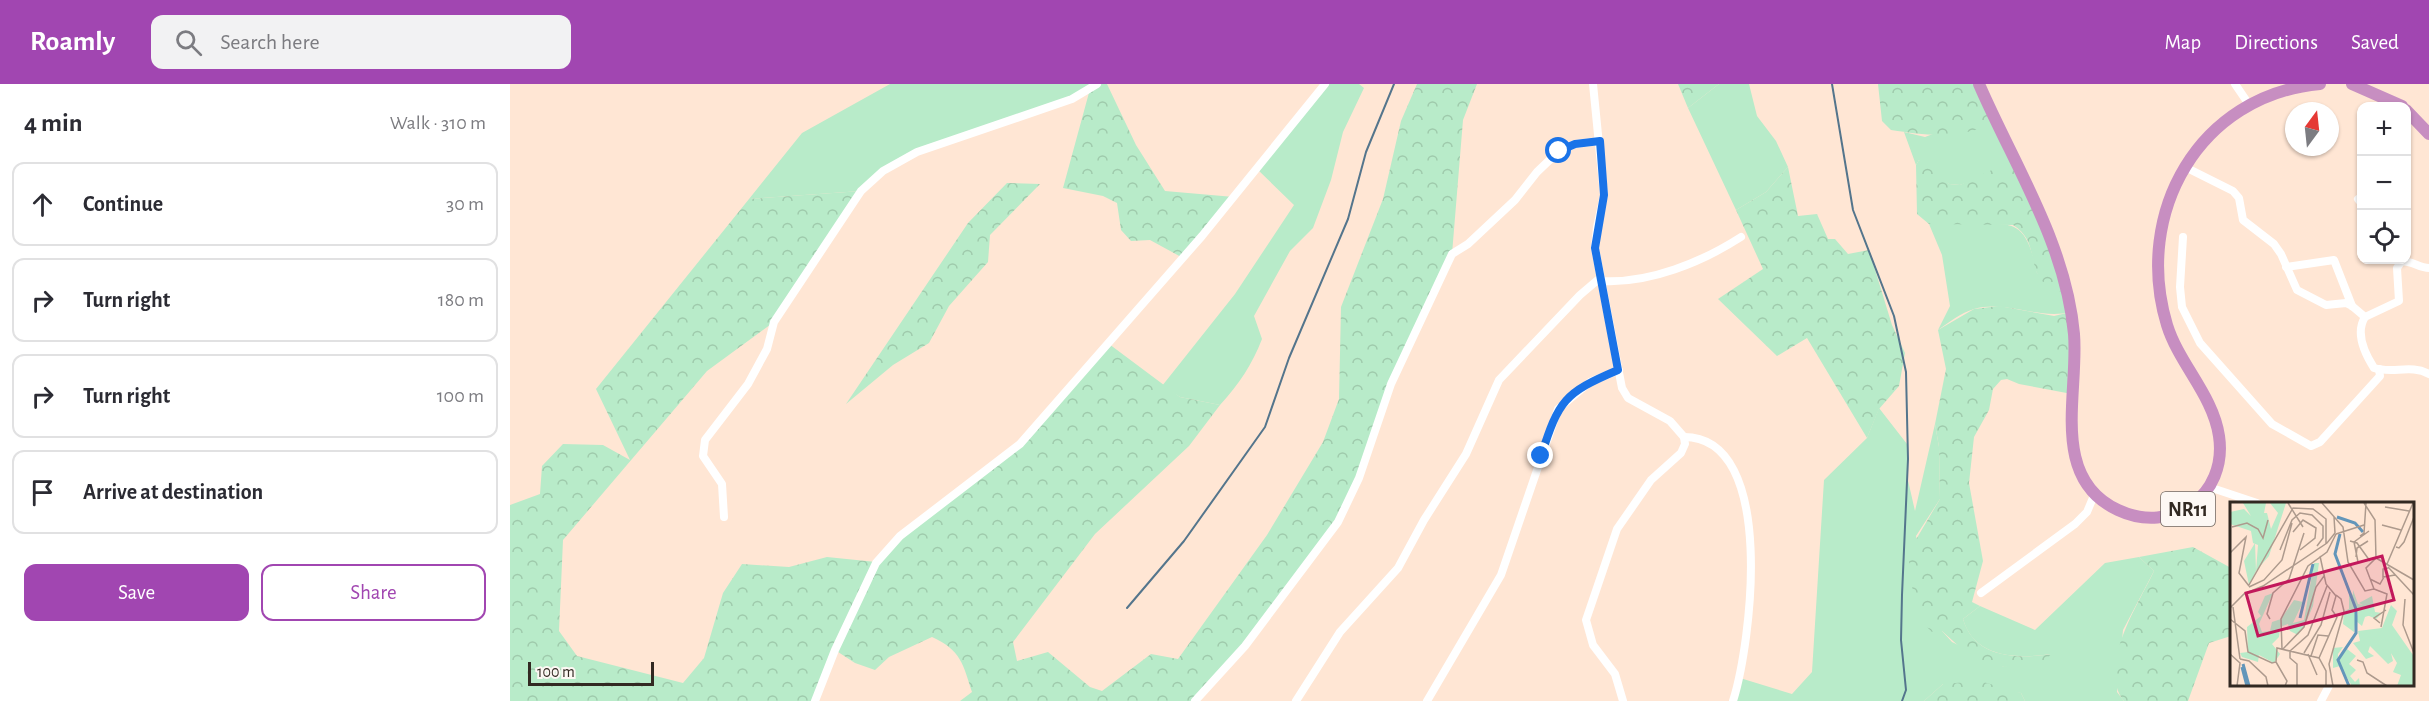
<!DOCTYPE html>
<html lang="en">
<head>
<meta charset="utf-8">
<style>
	:root { --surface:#fff; --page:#f2f2f3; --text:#2b2b33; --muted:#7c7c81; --line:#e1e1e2; --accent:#a146b1 }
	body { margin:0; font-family:"Alegreya Sans",sans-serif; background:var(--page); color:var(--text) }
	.controls { position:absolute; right:18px; top:18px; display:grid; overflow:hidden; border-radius:12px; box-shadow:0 2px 4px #0004 }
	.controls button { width:54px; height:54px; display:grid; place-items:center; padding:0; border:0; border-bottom:2px solid var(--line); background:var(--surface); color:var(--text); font:30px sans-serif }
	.compass { position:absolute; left:1775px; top:18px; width:54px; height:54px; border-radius:50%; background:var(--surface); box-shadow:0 2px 4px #0004; rotate:15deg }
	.scale { position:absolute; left:18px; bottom:15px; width:126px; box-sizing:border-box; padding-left:6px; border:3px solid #322922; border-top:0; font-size:16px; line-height:21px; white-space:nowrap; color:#322922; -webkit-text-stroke:4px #fdf8f4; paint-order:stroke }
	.stop { position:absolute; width:18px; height:18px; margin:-14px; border:4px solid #1a73e8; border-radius:50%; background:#fff }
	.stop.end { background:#1a73e8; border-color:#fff; box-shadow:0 2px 6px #0008 }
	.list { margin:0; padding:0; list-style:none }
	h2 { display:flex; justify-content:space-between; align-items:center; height:78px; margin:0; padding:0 24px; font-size:26px }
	h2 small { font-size:20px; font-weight:400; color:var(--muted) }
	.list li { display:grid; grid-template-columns:39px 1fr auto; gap:18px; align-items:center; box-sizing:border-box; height:84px; margin:0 12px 12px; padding:0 12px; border:2px solid var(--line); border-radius:12px }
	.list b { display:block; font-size:22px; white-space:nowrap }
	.list em { font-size:20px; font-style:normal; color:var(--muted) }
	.actions { display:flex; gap:12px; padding:18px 24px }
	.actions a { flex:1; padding:14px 0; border:2px solid var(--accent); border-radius:12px; text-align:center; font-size:21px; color:var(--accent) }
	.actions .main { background:var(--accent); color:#fff }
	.icon { flex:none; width:33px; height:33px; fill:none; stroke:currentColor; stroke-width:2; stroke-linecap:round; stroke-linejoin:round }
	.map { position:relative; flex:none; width:1919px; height:617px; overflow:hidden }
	header { display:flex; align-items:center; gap:36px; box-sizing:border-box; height:84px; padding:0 30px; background:var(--accent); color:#fff }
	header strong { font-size:28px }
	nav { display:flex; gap:33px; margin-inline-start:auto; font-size:21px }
	.search { width:420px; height:54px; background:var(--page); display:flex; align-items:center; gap:15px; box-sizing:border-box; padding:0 21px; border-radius:12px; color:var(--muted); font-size:22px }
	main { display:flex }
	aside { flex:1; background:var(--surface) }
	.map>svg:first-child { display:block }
	.grass { fill:#b8ebc9 }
	.forest { fill:url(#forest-crowns) }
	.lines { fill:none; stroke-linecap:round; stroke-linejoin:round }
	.stream { stroke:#54758c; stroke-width:2 }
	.minor { stroke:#fff; stroke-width:8 }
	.highway { stroke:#c78ec1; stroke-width:12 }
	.route { stroke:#1a73e8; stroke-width:8 }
	.labels { text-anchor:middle; stroke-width:4.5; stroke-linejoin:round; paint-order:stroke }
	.shield { fill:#fdf8f4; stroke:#6f6761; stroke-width:1.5 }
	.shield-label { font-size:20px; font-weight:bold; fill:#322922 }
	.inset-river { fill:none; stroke:#6396ba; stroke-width:3 }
	.inset-road { fill:none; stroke:#ad9a8d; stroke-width:1.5 }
	.view { fill:#c2185b; fill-opacity:0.15; stroke:#c2185b; stroke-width:3 }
	.inset-edge { fill:none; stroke:#322922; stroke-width:3 }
</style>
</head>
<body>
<header>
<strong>Roamly</strong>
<div class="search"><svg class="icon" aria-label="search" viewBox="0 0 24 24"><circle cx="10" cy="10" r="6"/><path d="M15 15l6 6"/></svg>Search here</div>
<nav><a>Map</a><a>Directions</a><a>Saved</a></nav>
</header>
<main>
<aside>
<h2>4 min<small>Walk · 310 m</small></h2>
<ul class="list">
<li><svg class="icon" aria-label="ahead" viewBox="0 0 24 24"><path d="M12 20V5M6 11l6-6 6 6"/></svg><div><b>Continue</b></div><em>30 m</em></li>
<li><svg class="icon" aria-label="right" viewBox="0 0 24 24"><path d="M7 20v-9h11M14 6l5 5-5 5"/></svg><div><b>Turn right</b></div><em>180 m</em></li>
<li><svg class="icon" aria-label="right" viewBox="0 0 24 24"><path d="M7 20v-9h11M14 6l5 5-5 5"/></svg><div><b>Turn right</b></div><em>100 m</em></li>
<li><svg class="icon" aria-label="arrive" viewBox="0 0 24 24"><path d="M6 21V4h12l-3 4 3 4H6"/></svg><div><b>Arrive at destination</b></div></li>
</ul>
<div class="actions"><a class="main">Save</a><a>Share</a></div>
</aside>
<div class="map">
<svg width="1919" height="617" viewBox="0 0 1919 617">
	<defs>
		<pattern id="forest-crowns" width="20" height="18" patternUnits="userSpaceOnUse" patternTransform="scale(1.5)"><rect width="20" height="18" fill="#b8ebc9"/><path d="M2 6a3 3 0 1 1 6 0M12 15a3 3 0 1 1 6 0" fill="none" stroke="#9fcaac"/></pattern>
	</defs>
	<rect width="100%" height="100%" fill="#ffe6d4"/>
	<!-- grass -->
	<g class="grass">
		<path d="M380,0H587L569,12L407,68L351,107L239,115L292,49Z"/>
		<path d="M815,0H849L854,4L833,48L821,96L803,144L780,167L744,232L752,255C742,281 729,300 710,321L670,313L652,302L725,210L784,121L747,85Z"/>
		<path d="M1209,0H1239L1247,32L1266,57L1278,83L1256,108L1226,126L1178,24Z"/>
		<path d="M1481,28L1507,81L1450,101L1439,100L1409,76L1406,81L1394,48L1415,53Z"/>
		<path d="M1444,139C1499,143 1514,126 1527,189L1556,208L1561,228C1528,236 1497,216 1464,225C1451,229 1439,238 1428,246L1440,222L1432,171L1419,140Z"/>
		<path d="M1369,324L1397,360V392L1405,427L1425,340L1429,363L1430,415L1406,452L1432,547L1442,558L1494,583L1541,570C1507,575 1464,574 1453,535L1470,522L1525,546L1595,479L1629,473L1644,487L1613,546L1607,608L1614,617H1515L1511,609L1433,600L1414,617H1223L1230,594L1282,610L1302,588L1314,396L1357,354Z"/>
	</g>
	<!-- forest -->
	<g class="forest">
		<path d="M587,0H597L626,61L655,107L724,113L673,174L640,156L621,157L611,146L607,119L593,112L553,104L580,5Z"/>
		<path d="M907,0H967L953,36L942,170L881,300L837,420L735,562L685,617H450L462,608C453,580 451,566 422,553L379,573L365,586L345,579L325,566L305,617H0V421L30,410L32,382L53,360L93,361L120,376L86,305L239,115L351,107L264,238L197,287L53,456L49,547L67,572L173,599L194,574L213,509L232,480L279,483L317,473L366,478L390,452L497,373L599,260L670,313L710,321L679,362L585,450L503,558L507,577L538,568L580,603L592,607L641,570L668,575L757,451L813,358L829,315L831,223L873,115L891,37Z"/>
		<path d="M1168,0H1209L1178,24Z"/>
		<path d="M1368,0H1469L1481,28L1475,43C1441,55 1415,51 1381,46L1372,37Z"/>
		<path d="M1409,76L1426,84L1439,100L1450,101L1484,85L1507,81L1556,208L1540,206C1535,200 1529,194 1526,187C1520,167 1522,153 1503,141L1419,140L1407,130L1406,81Z"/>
		<path d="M1278,83L1288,132L1307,130L1318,155H1325L1338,170L1359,166L1382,241L1395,269L1389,302L1369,325L1357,354L1297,254L1267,272L1208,215L1253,185L1226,126L1256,108Z"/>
		<path d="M497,99L530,100L480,151L478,178L439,222L419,259L383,281L336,320L458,139Z"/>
		<path d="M1489,222L1544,232L1561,228L1562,310L1509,300L1497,295L1491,296L1483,305L1479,326L1464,353L1459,399L1473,477L1462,518L1470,522L1453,535C1465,575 1508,575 1542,570L1527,582L1494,583L1464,576L1432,547L1422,548L1415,541L1402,503L1398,469L1430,415L1429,363L1425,340L1436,285L1428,246L1464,225Z"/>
		<path d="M1683,463L1721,484V552L1699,559L1678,617H1614C1587,582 1628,521 1644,487L1629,473Z"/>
		<path d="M1470,597L1511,609L1515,617H1414L1433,600Z"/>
	</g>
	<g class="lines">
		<!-- stream -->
		<g class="stream">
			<path d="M1322,0L1343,126L1384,232L1396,288L1398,375L1392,511L1391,556L1396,606L1392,617"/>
			<path d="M617,524L674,457L755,343L779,274L838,135L856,68L884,0"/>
		</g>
		<!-- minor -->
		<g class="minor">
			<path d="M1083,0L1094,111L1087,143L1085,164L1112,304L1118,314L1160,337L1174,353L1175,360L1171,369L1141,396L1107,445L1076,536L1083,561L1105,590L1113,617"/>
			<path d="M1725,0L1740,22"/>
			<path d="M1675,83L1723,107L1729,114L1733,136L1764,160L1771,170L1787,206L1816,221L1836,219L1842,222L1855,233"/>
			<path d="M1848,115L1852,120"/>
			<path d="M1673,153L1670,203L1672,223L1690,259L1762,340L1801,362L1810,358L1870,292L1869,285"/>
			<path d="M1776,183L1824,176L1842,222"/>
			<path d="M1919,184C1909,184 1899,175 1891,178L1887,184L1889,217L1855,233C1845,249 1855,270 1864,284C1883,290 1901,280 1919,290"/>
			<path d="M1091,197C1139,200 1192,178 1231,153"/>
			<path d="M1174,353C1268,353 1241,560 1223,617"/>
			<path d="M1699,403L1747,419"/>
			<path d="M214,433L212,400L193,372L195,356L238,300L257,265L264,238L351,107L373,87L407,68L562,15L587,0"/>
			<path d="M1471,509L1565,440L1577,428L1585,409"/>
			<path d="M305,617L325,566L366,479L390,452L510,360L692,152L815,0"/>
			<path d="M685,617L735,562L828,438L849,394L881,300L942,170L958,160L1005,116L1027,88L1049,67L1065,60L1090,57"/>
			<path d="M786,617L830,548L888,484L914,436L956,370L989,296L1070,211L1090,194"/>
			<path d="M917,617L991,491L1048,325L1080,298L1109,286"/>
			<path d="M1811,617L1820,600"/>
		</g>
		<!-- highway -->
		<g class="highway">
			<path d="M1469,0C1504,81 1556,160 1564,250C1569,309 1539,394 1608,426C1661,451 1718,412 1709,352C1703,311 1669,280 1657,241C1623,129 1689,11 1810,0"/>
			<path d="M1842,0L1892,22"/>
			<path d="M1896,26L1919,50"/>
		</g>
	</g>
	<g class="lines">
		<!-- route -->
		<path class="route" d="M1031,372C1049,316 1054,309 1108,286L1085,164L1094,111L1090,57L1065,60L1049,67"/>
	</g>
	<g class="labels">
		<!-- shield labels -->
		<rect class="shield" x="1651" y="408" width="54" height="34" rx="4.5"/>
		<g class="shield-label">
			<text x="1678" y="432">NR11</text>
		</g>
	</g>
	<!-- overview -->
	<g transform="translate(1720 418)">
		<rect width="184" height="184" fill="#ffe6d4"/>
		<path d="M25,41L26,69L19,83L14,59ZM119,88L123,93V88L128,102L133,103L129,101L142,94L145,110L152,111L146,117L137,113H142L134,105L127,108L124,130L113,122L114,109L119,107Z" fill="#b8ebc9"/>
		<path d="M13,1H36L34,11H37L41,27L48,11L40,1H56L39,54L26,69L28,43L23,41L21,29L0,22V10L14,7L21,14ZM84,61H89L83,104L74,125L68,133L60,129L58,122L50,125L49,135L42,142L50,152L44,161L29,153L28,160L12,155L10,151L18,150L17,125L31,114L28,110L35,94L43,91L29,122L32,130L40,129L42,120L51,117L64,98L73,100L63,121L74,118ZM161,103L167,109L162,123L183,153L184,184H167L171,173L163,170L167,161L161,151L163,159L158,162L140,144L138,150L144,154L136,157L123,141L130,139L128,129L152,126ZM129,106L140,105L144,112L135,115L132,124L126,119ZM113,145L108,152V158L117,147L126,154L119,162L126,168L120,174L125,180L129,176L130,184H122L110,164L103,166V146Z" fill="#b8ebc9"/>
		<path class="inset-river" d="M107,15L125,21L133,30M110,32L105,52L126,107V131L108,158L119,184M70,116L83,62M13,162L19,184M12,165L17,184"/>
		<path class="inset-road" d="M58,1L73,25M92,1L113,25L118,60L135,89L144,87L136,66L146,56L184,78M134,1L145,18L146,56M155,5L179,9M152,23L171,28M2,25L17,21L28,27L33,36L38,18M63,30L73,18L86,26L85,36L70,48M106,32L134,23M130,34L134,31L136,1M120,39L127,41L140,59M166,45L169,46L174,40L184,15M50,48L62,18L70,11L82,13L93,24V36L87,44M0,51L16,35L9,71L19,84M126,55L127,46L138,39M128,60L124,40L139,29M157,62L183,1M158,65L184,93M158,66L153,67V75L165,73M140,77L150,82L154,75M19,83L63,6L83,7L96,17V42M19,85L34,78L52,58L62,21M144,87L157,92L151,125M175,97L173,123L184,151M3,105L10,157M0,106L14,92L33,84L97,41L105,31L104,15M0,117L15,129L18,150L42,161L46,160L47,146L89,156L96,169V184M40,117L37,112L43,91L59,77L74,31M150,121L144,116L156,108M184,145V102M52,147L51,117L78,64L97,50L106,32M53,147L74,125L86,85L94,74M60,149L78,133L97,84M60,150V156L67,162V184M74,151L91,123L100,90M0,152L10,161L7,184M78,152L87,173M81,154L88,133L98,134M89,156L107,115L102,108L106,94L96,82L90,54M10,157L19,159L36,175L38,184M127,158L133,160L137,171L157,184M46,160L57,179L55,184M103,184L99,162L114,109L111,97L106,93"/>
		<path class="view" d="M152,54L164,98L28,134L16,91Z"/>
		<rect width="184" height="184" class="inset-edge"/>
	</g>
</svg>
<div class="controls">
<button>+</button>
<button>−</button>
<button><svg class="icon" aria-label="locate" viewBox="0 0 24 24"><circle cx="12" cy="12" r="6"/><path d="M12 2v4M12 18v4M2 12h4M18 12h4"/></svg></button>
</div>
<svg class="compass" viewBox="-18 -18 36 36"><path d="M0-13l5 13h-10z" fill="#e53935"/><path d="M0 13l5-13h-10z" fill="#7c7c81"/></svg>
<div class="scale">100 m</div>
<div class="stop" style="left:1049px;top:67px"></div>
<div class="stop end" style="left:1031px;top:372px"></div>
</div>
</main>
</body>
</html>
